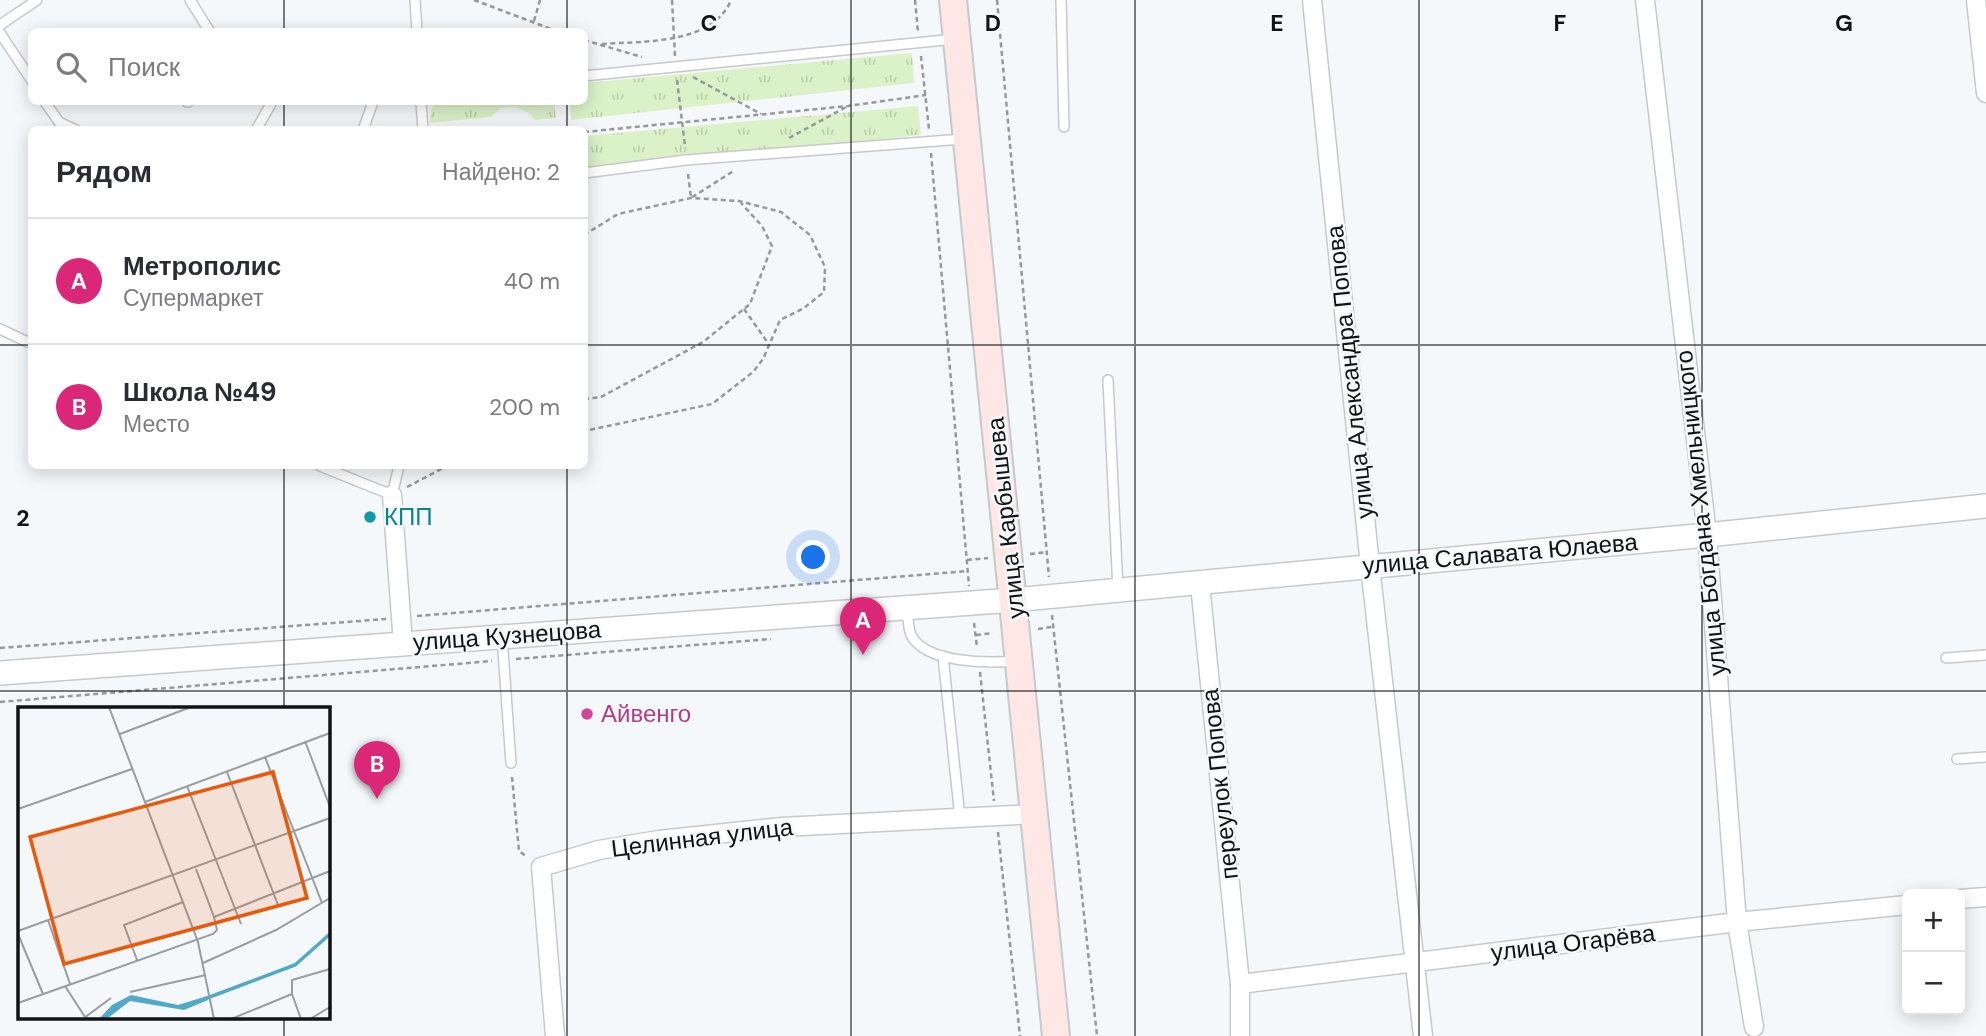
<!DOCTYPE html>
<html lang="ru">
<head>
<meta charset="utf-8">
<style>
	:root { --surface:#fff; --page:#f2f2f3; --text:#2b2b33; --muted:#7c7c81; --line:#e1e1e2; --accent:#db2777 }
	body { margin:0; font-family:"DM Sans",sans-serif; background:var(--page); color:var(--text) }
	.controls { position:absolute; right:21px; bottom:21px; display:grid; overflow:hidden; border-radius:10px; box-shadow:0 4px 18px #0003 }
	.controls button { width:63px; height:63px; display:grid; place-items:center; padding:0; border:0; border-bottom:2px solid var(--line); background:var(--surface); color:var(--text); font:35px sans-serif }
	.you { position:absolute; left:814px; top:558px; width:24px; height:24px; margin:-18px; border:5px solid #fff; border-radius:50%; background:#1a73e8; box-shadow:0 0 0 10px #1a73e833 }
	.badge { display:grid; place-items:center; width:46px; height:46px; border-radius:50%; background:var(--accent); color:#fff; font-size:23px; font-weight:700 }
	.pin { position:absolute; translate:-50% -58px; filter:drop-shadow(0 2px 4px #0008) }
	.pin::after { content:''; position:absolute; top:37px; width:24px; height:21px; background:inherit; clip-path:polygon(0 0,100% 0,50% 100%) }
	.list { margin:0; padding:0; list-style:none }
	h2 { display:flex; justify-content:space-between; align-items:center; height:91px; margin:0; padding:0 28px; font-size:30px }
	h2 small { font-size:23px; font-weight:400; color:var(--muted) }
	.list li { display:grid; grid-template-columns:46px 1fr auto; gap:21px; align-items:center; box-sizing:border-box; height:126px; padding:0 28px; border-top:2px solid var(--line) }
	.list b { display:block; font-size:26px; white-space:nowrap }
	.list p { margin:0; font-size:23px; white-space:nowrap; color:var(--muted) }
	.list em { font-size:23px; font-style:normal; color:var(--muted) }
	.icon { flex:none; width:38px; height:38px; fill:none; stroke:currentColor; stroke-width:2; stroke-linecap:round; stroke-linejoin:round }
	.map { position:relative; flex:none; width:1986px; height:1036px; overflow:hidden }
	.search { position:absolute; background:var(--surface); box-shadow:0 4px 18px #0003; left:28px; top:28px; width:560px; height:77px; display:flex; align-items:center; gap:18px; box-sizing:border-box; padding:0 24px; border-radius:10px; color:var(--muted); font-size:26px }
	.panel { position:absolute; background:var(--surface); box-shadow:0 4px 18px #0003; left:28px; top:126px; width:560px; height:343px; border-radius:10px }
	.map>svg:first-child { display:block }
	.grass { fill:url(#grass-tufts) }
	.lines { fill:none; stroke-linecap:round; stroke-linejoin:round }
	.service-casing { stroke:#c6c9cb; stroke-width:12 }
	.minor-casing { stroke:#c6c9cb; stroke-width:21 }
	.tertiary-casing { stroke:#c6c9cb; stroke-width:26 }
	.secondary-casing { stroke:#c6c9cb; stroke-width:30 }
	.path { stroke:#969899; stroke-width:2.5; stroke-dasharray:5 3.5; stroke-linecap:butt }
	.service { stroke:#fff; stroke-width:9 }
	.minor { stroke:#fff; stroke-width:18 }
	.tertiary { stroke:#fff; stroke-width:23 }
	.secondary { stroke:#fee7e5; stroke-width:26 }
	.grid { fill:none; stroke:#121313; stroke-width:2; stroke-opacity:0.55 }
	.culture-dot { fill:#0f9aa8; stroke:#f5f8fa; stroke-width:2.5 }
	.hotel-dot { fill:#d1479c; stroke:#f5f8fa; stroke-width:2.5 }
	.labels { text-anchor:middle; stroke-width:5; stroke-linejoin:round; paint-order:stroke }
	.street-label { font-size:24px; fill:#121313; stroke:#f5f8fa }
	.culture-label { font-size:24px; fill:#0d838f; stroke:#f5f8fa; text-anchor:start }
	.hotel-label { font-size:24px; fill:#b23c85; stroke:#f5f8fa; text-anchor:start }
	.inset-river { fill:none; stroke:#50a9c8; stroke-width:3.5 }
	.inset-road { fill:none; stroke:#9a9c9e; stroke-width:2 }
	.view { fill:#e8590c; fill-opacity:0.15; stroke:#e8590c; stroke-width:3.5 }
	.inset-edge { fill:none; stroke:#121313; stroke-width:3.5 }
	.grid-label { font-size:23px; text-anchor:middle; font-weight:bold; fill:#121313; stroke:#f5f8fa; stroke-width:5; stroke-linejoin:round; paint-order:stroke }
</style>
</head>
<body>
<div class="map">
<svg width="1986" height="1036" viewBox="0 0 1986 1036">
	<defs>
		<pattern id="grass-tufts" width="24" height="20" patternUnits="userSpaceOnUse" patternTransform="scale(1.75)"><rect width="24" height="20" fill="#dbf2c9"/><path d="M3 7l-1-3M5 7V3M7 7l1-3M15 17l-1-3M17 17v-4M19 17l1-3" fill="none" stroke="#bbcfac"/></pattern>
	</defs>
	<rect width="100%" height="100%" fill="#f5f8fa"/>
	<!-- grass -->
	<g class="grass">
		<path d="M912,53L914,83L571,120L570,102H584L585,83Z"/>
		<path d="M437,102H554L556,118L535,120L527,112L515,107L501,108L491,117L430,123C429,115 431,107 437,102Z"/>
		<path d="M918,106L921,135L590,169L585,168L584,136Z"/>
	</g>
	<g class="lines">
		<defs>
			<g id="service">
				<path d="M190,0L210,32"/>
				<path d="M415,0L417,32"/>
				<path d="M1061,0L1064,127"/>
				<path d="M0,25L37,0"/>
				<path d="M0,33L32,81"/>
				<path d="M584,76L955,39"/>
				<path d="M45,102L59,122L76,130"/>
				<path d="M187,102H188"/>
				<path d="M421,102L423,130"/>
				<path d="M256,130L272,102"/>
				<path d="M363,130L373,102"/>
				<path d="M584,173L686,160L963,139"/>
				<path d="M0,329L32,344"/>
				<path d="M1108,380L1118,590"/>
				<path d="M320,466L392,495L399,466"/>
				<path d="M907,608C908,615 908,628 911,635C926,664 989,663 1015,661"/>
				<path d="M502,637L511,763"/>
				<path d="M943,656L960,818"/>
				<path d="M1946,658L1986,655"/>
				<path d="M1957,759L1986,757"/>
			</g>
			<g id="minor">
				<path d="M1312,0L1370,566L1423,1036"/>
				<path d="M1645,0L1707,535L1737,922L1754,1027"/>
				<path d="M1976,0L1986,93"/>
				<path d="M392,495L403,644"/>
				<path d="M1200,584L1240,984V1036"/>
				<path d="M1960,899L1986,897"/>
				<path d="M1240,984L1737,922L1907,905"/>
				<path d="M555,1036L541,867L599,850L659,840L782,827L1035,814"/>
			</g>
			<path id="tertiary" d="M0,673L1014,600L1707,535L1986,506"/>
			<path id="secondary" d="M953,0L1056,1036"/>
		</defs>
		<!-- service casing -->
		<use href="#service" class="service-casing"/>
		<!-- minor casing -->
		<use href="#minor" class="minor-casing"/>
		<!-- tertiary casing -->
		<use href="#tertiary" class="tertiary-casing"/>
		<!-- secondary casing -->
		<use href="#secondary" class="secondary-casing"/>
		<!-- path -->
		<g class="path">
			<path d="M474,0L559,32"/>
			<path d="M672,0L675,56"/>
			<path d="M915,0L918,32"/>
			<path d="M997,0L1049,577"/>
			<path d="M534,21L540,0"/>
			<path d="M584,40L642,57"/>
			<path d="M602,44C642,41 713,45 731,0"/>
			<path d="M921,56L929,129"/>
			<path d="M693,77L761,114"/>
			<path d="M677,80L685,146"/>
			<path d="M584,132L848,106L926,95"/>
			<path d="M789,138L848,106"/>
			<path d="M931,153L969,586"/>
			<path d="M688,174L691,198L735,170"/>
			<path d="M584,235L618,214L691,198L739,201L781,212L810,235L825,267L824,292L804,308L780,320L763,359L753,372L712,404L584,431"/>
			<path d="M744,309L768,343"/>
			<path d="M584,399L601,397L703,342L750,304L772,246L762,226L741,203"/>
			<path d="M407,487L447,466"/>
			<path d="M1030,554L1047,552"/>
			<path d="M967,560L988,558"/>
			<path d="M1052,615L1097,1036"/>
			<path d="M417,616L968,571"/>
			<path d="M974,623L977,648"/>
			<path d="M1038,629L1052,627"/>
			<path d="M976,635L993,633"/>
			<path d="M0,648L386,619"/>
			<path d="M516,659L771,639"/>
			<path d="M980,672L994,801"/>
			<path d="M0,702L492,661"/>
			<path d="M512,777L519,851L527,857"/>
			<path d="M998,832L1020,1036"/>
		</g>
		<!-- service -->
		<use href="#service" class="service"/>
		<!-- minor -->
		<use href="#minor" class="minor"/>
		<!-- tertiary -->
		<use href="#tertiary" class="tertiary"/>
		<!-- secondary -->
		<use href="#secondary" class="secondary"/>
	</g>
	<!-- grid -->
	<path class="grid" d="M284,0V32M567,0V32M851,0V1036M1135,0V1036M1419,0V1036M1702,0V1036M284,102V130M567,102V130M0,345H32M584,345H1986M284,466V709M567,466V1036M0,691H1986M284,1017V1036"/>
	<!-- markers -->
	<circle class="culture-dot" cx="370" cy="517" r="7"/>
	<circle class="hotel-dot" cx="587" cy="714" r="7"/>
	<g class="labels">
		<!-- street labels -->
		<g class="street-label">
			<text transform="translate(1350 372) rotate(-96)" y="8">улица Александра Попова</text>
			<text transform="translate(1701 513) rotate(-96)" y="8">улица Богдана Хмельницкого</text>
			<text transform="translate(1006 518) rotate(-96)" y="8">улица Карбышева</text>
			<text transform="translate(1500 554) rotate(-5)" y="8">улица Салавата Юлаева</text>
			<text transform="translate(507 636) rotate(-4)" y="8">улица Кузнецова</text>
			<text transform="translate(1220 784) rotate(-96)" y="8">переулок Попова</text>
			<text transform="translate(702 838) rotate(-7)" y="8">Целинная улица</text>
			<text transform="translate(1573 943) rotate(-7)" y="8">улица Огарёва</text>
		</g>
		<!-- culture labels -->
		<g class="culture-label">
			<text x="384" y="525">КПП</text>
		</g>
		<!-- hotel labels -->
		<g class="hotel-label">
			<text x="601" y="722">Айвенго</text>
		</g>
	</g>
	<!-- overview -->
	<g transform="translate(18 707)">
		<rect width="312" height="312" fill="#f5f8fa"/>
		<path d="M113,288L160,298L189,289L190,293L166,303L112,294L90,311L81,312L94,298Z" fill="#50a9c8"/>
		<path class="inset-river" d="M189,291L277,258L312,227"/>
		<path class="inset-road" d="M91,0L180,235L196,312M102,27L173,0M287,34L312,100M247,50L304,196M209,65L260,198M169,79L223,217M127,95L312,26M0,102L114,62M196,210L312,164M30,213L52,277M0,224L312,111M0,227L25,287M119,253L106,218L165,195M185,256L258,223L312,191M47,279L67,310M112,285L188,268M274,287L283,312M0,296L195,227L199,223L196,210L178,162M66,311L93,291M213,312L274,287V273L312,262M292,312L312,300"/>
		<path class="view" d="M255,65L289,191L46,257L12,130Z"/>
		<rect width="312" height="312" class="inset-edge"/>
	</g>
	<g class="grid-label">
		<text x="709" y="31">C</text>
		<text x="993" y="31">D</text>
		<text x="1277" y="31">E</text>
		<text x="1560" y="31">F</text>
		<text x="1844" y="31">G</text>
		<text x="23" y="526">2</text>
	</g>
</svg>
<div class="controls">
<button>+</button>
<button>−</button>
</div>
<div class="you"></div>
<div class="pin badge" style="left:863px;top:655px">A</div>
<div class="pin badge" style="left:377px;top:799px">B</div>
<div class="search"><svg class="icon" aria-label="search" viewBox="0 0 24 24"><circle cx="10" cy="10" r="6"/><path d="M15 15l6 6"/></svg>Поиск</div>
<section class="panel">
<h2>Рядом<small>Найдено: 2</small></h2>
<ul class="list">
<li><span class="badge">A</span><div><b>Метрополис</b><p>Супермаркет</p></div><em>40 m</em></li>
<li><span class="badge">B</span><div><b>Школа №49</b><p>Место</p></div><em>200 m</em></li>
</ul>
</section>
</div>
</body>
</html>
